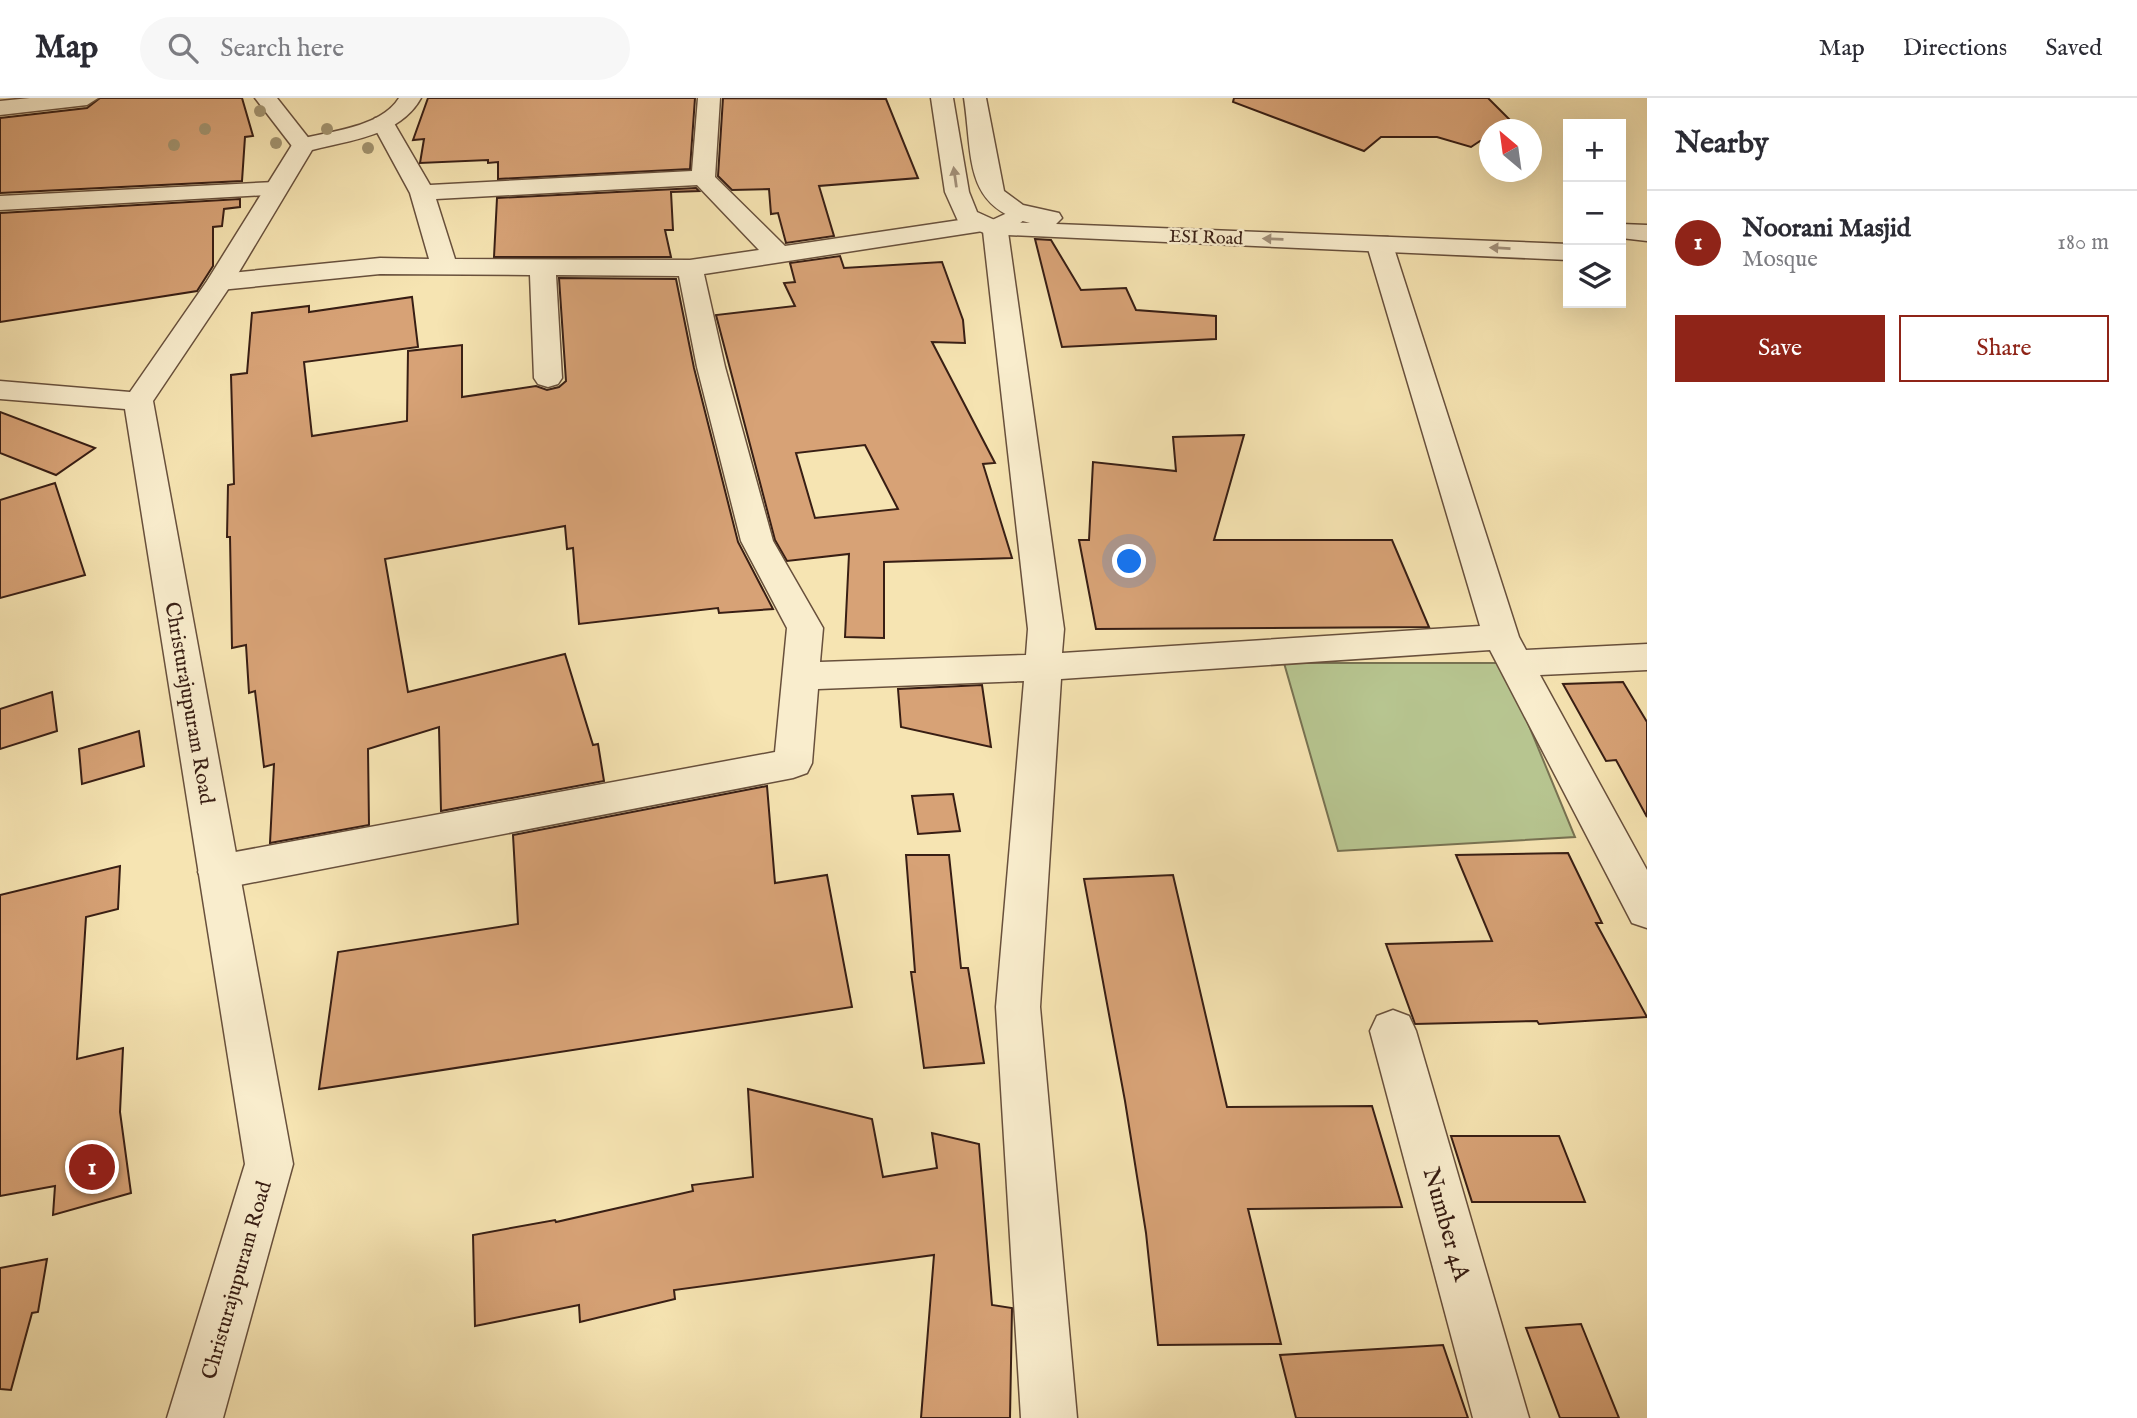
<!DOCTYPE html>
<html lang="en">
<head>
<meta charset="utf-8">
<style>
	:root { --surface:#fff; --page:#f7f7f7; --text:#2b2b33; --muted:#7c7c81; --line:#e1e1e2; --accent:#8f2418 }
	body { margin:0; font-family:"IM FELL English",serif; background:var(--page); color:var(--text) }
	.controls { position:absolute; right:21px; top:21px; display:grid; overflow:hidden; border-radius:0px; box-shadow:0 7px 28px #0002 }
	.controls button { width:63px; height:63px; display:grid; place-items:center; padding:0; border:0; border-bottom:2px solid var(--line); background:var(--surface); color:var(--text); font:35px sans-serif }
	.compass { position:absolute; left:1479px; top:21px; width:63px; height:63px; border-radius:50%; background:var(--surface); box-shadow:0 7px 28px #0002; rotate:331deg }
	.you { position:absolute; left:1130px; top:464px; width:24px; height:24px; margin:-18px; border:5px solid #fff; border-radius:50%; background:#1a73e8; box-shadow:0 0 0 10px #1a73e833 }
	.badge { display:grid; place-items:center; width:46px; height:46px; border-radius:50%; background:var(--accent); color:#fff; font-size:23px; font-weight:700 }
	.pin { position:absolute; translate:-50% -50%; border:4px solid #fff; box-shadow:0 2px 7px #0006 }
	.list { margin:0; padding:0; list-style:none }
	h2 { display:flex; justify-content:space-between; align-items:center; height:91px; margin:0; padding:0 28px; font-size:30px }
	h2 small { font-size:23px; font-weight:400; color:var(--muted) }
	.list li { display:grid; grid-template-columns:46px 1fr auto; gap:21px; align-items:center; box-sizing:border-box; height:105px; padding:0 28px; border-top:2px solid var(--line) }
	.list b { display:block; font-size:26px; white-space:nowrap }
	.list p { margin:0; font-size:23px; white-space:nowrap; color:var(--muted) }
	.list em { font-size:23px; font-style:normal; color:var(--muted) }
	.actions { display:flex; gap:14px; padding:21px 28px }
	.actions a { flex:1; padding:16px 0; border:2px solid var(--accent); border-radius:0px; text-align:center; font-size:24px; color:var(--accent) }
	.actions .main { background:var(--accent); color:#fff }
	.icon { flex:none; width:38px; height:38px; fill:none; stroke:currentColor; stroke-width:2; stroke-linecap:round; stroke-linejoin:round }
	.map { position:relative; flex:none; width:1647px; height:1320px; overflow:hidden }
	header { display:flex; align-items:center; gap:42px; box-sizing:border-box; height:98px; padding:0 35px; background:var(--surface); border-bottom:2px solid var(--line) }
	header strong { font-size:33px }
	nav { display:flex; gap:38px; margin-inline-start:auto; font-size:24px }
	.search { width:490px; height:63px; background:var(--page); display:flex; align-items:center; gap:18px; box-sizing:border-box; padding:0 24px; border-radius:38px; color:var(--muted); font-size:26px }
	main { display:flex }
	aside { flex:1; background:var(--surface) }
	.map>svg:first-child { display:block }
	.green { fill:#b7c590; stroke:#787252; stroke-width:2 }
	.building { fill:#d7a276; stroke:#381e14; stroke-width:2; fill-rule:evenodd }
	.lines { fill:none; stroke-linecap:round; stroke-linejoin:round }
	.minor-casing { stroke:#68503c; stroke-width:3 }
	.tertiary-casing { stroke:#68503c; stroke-width:3 }
	.minor { fill:#f9edcd; fill-rule:evenodd }
	.tertiary { fill:#f9edcd; fill-rule:evenodd }
	.tree { fill:#a2936f }
	.oneway { fill:#a2907a }
	.labels { text-anchor:middle; stroke-width:5; stroke-linejoin:round; paint-order:stroke }
	.far-street-label { font-size:18px; fill:#381e14; stroke:#f9edcd }
	.street-label { font-size:21px; fill:#381e14; stroke:#f9edcd }
	.near-street-label { font-size:24px; fill:#381e14; stroke:#f9edcd }
</style>
</head>
<body>
<header>
<strong>Map</strong>
<div class="search"><svg class="icon" aria-label="search" viewBox="0 0 24 24"><circle cx="10" cy="10" r="6"/><path d="M15 15l6 6"/></svg>Search here</div>
<nav><a>Map</a><a>Directions</a><a>Saved</a></nav>
</header>
<main>
<div class="map">
<svg width="1647" height="1320" viewBox="0 0 1647 1320">
	<rect width="100%" height="100%" fill="#f6e4b2"/>
	<filter id="stains"><feTurbulence type="fractalNoise" baseFrequency=".00286" numOctaves="4"/><feColorMatrix values="0 0 0 0 .2 0 0 0 0 .09 0 0 0 0 .02 0 0 0 .5 -.17"/></filter>
	<radialGradient id="worn" r=".72"><stop offset=".6" stop-color="#630" stop-opacity="0"/><stop offset="1" stop-color="#630" stop-opacity=".3"/></radialGradient>
	<!-- green -->
	<path class="green" d="M1284,565H1503L1575,739L1338,753Z"/>
	<!-- building -->
	<g class="building">
		<path d="M100,0H242L253,38L245,39L242,83L0,95V20L87,10Z"/>
		<path d="M428,0H695L690,71L498,81V64L488,65V62L420,65L424,41L413,42Z"/>
		<path d="M723,0L886,1L918,80L819,88L834,138L786,145L778,115L771,116L769,91L732,92L718,78Z"/>
		<path d="M1234,0H1488L1520,32H1489V45L1480,43L1471,49L1437,39H1381L1364,53L1233,4Z"/>
		<path d="M696,90L699,93L671,94L673,132H665L671,159H494L497,100Z"/>
		<path d="M240,101V109L224,111L222,128L213,129V168L197,193L0,224V115Z"/>
		<path d="M1035,141L1051,142L1081,192L1126,190L1136,212L1216,218V241L1062,249Z"/>
		<path d="M840,158L844,170L942,164L963,222L965,245L932,244L995,365L983,366L1012,460L884,464V540L845,539L849,456L787,463L775,442L716,217L795,208L784,185L795,184L790,165ZM865,347L898,411L815,420L796,355Z"/>
		<path d="M559,180L676,181L694,270L738,444L773,511L719,515L718,510L579,526L573,450L567,451L565,428L385,461L408,594L565,556L593,647L598,646L604,683L441,713L439,629L368,651L369,727L270,745L274,666L264,669L255,593L249,595L246,547L232,550L230,439H227L228,387L234,386L231,277L247,275L252,215L309,208V214L412,199L418,249L304,264L312,338L407,323L408,253L462,247V299L536,288L547,292L559,289L566,283Z"/>
		<path d="M0,314L95,350L56,377L0,355Z"/>
		<path d="M1244,337L1214,442H1392L1429,529L1096,531L1079,442H1089L1093,364L1176,373L1173,339Z"/>
		<path d="M55,385L85,477L0,500V402Z"/>
		<path d="M1623,584L1647,624V719L1616,662L1606,663L1563,586Z"/>
		<path d="M982,587L991,649L901,629L898,591Z"/>
		<path d="M52,594L57,633L0,651V611Z"/>
		<path d="M139,633L144,668L82,686L79,651Z"/>
		<path d="M767,688L775,785L827,777L852,909L319,991L338,854L518,826L513,737Z"/>
		<path d="M953,696L960,733L918,736L912,698Z"/>
		<path d="M1568,755L1602,825H1596L1647,919L1539,926L1537,923L1415,926L1386,846L1492,843L1456,757Z"/>
		<path d="M906,757H949L961,870H968L984,965L924,970L911,874H915Z"/>
		<path d="M120,768L118,811L86,819L77,961L123,950L120,1014L131,1095L53,1117L55,1088L0,1098V797Z"/>
		<path d="M1173,777L1227,1009L1372,1008L1402,1109L1248,1111L1281,1246L1158,1247L1146,1135L1125,1003L1084,781Z"/>
		<path d="M748,991L872,1021L883,1079L937,1070L932,1035L979,1046L992,1207L1012,1210L1010,1320H921L934,1157L674,1192L675,1201L580,1224L579,1207L475,1228L473,1137L555,1122L556,1124L693,1093L692,1087L753,1079Z"/>
		<path d="M1451,1038H1559L1585,1104H1472Z"/>
		<path d="M47,1161L38,1214L32,1215L11,1292L0,1291V1170Z"/>
		<path d="M1581,1226L1619,1320H1560L1526,1230Z"/>
		<path d="M1443,1247L1468,1320H1296L1280,1257Z"/>
	</g>
	<g class="lines">
		<defs>
			<g id="minor">
				<path d="M30,0H98L87,7L0,17V3Z"/>
				<path d="M255,0H277L314,47L311,52H295Z"/>
				<path d="M698,0H720L715,79L785,148L980,119L990,123L1020,109L1029,111L1032,116L1008,134L1064,531L1062,555L1480,528L1366,144L1370,139H1388L1392,144L1519,539L1526,552L1647,546V572L1540,577L1647,772V830L1632,825L1490,552L1061,581L1040,909L1077,1320H1021L996,909L1024,583L818,591L812,665L807,675L793,680L219,791L204,786L198,774L204,762L219,757L775,654L787,530L741,443L697,269L679,178L556,177L562,280L558,286L548,289L538,286L534,280L530,177L380,176L220,192L211,190L207,184L211,178L220,176L380,160L429,161L410,95L372,25L375,20H391L430,87L692,73ZM697,87L759,152L690,162L455,161L436,101ZM983,133L1028,531L1026,557L820,564L823,530L773,443L725,269L704,176Z"/>
				<path d="M275,84L284,86L287,91L284,96L0,112V98Z"/>
				<path d="M1393,912L1409,918L1416,933L1529,1320H1473L1370,933L1377,918Z"/>
			</g>
			<g id="tertiary">
				<path d="M399,0H421C400,38 350,42 312,52L233,184L153,303L293,1066L223,1320H167L245,1066L125,311L0,301V283L130,294L207,183L295,42C326,34 381,30 399,0Z"/>
				<path d="M931,0H953L969,94L977,114L999,124L1030,125C963,109 973,58 964,0H986L1004,93L1023,107L1059,115L1062,120L1056,126L1568,146V162L986,136L958,123L945,94Z"/>
				<path d="M1621,126L1647,127V143L1621,140Z"/>
			</g>
		</defs>
		<!-- minor casing -->
		<use href="#minor" class="minor-casing"/>
		<!-- tertiary casing -->
		<use href="#tertiary" class="tertiary-casing"/>
		<!-- minor -->
		<use href="#minor" class="minor"/>
		<!-- tertiary -->
		<use href="#tertiary" class="tertiary"/>
	</g>
	<!-- trees -->
	<g class="tree">
		<circle cx="260" cy="13" r="6"/>
		<circle cx="205" cy="31" r="6"/>
		<circle cx="327" cy="31" r="6"/>
		<circle cx="276" cy="45" r="6"/>
		<circle cx="174" cy="47" r="6"/>
		<circle cx="368" cy="50" r="6"/>
	</g>
	<!-- one-way arrows -->
	<defs><path id="oneway-solid" d="M-6-.8H1V-3.2L6.5 0L1 3.2V.8H-6Z" transform="scale(1.75)"/></defs>
	<g class="oneway">
		<use href="#oneway-solid" transform="translate(955 79) rotate(-98)"/>
		<use href="#oneway-solid" transform="translate(1273 141) rotate(-178)"/>
		<use href="#oneway-solid" transform="translate(1500 150) rotate(-177)"/>
	</g>
	<g class="labels">
		<!-- far-street labels -->
		<g class="far-street-label">
			<text transform="translate(1206 139) rotate(2)" y="6">ESI Road</text>
		</g>
		<!-- street labels -->
		<g class="street-label">
			<text transform="translate(190 605) rotate(80)" y="7">Christurajupuram Road</text>
			<text transform="translate(236 1182) rotate(-74)" y="7">Christurajupuram Road</text>
		</g>
		<!-- near-street labels -->
		<g class="near-street-label">
			<text transform="translate(1447 1126) rotate(74)" y="8">Number 4A</text>
		</g>
	</g>
	<rect width="100%" height="100%" filter="url(#stains)"/>
	<rect width="100%" height="100%" fill="url(#worn)"/>
</svg>
<div class="controls">
<button>+</button>
<button>−</button>
<button><svg class="icon" aria-label="layers" viewBox="0 0 24 24"><path d="M12 4l9 5-9 5-9-5zM3 14l9 5 9-5"/></svg></button>
</div>
<svg class="compass" viewBox="-18 -18 36 36"><path d="M0-13l5 13h-10z" fill="#e53935"/><path d="M0 13l5-13h-10z" fill="#7c7c81"/></svg>
<div class="you"></div>
<div class="pin badge" style="left:92px;top:1069px">1</div>
</div>
<aside>
<h2>Nearby<small></small></h2>
<ul class="list">
<li><span class="badge">1</span><div><b>Noorani Masjid</b><p>Mosque</p></div><em>180 m</em></li>
</ul>
<div class="actions"><a class="main">Save</a><a>Share</a></div>
</aside>
</main>
</body>
</html>
